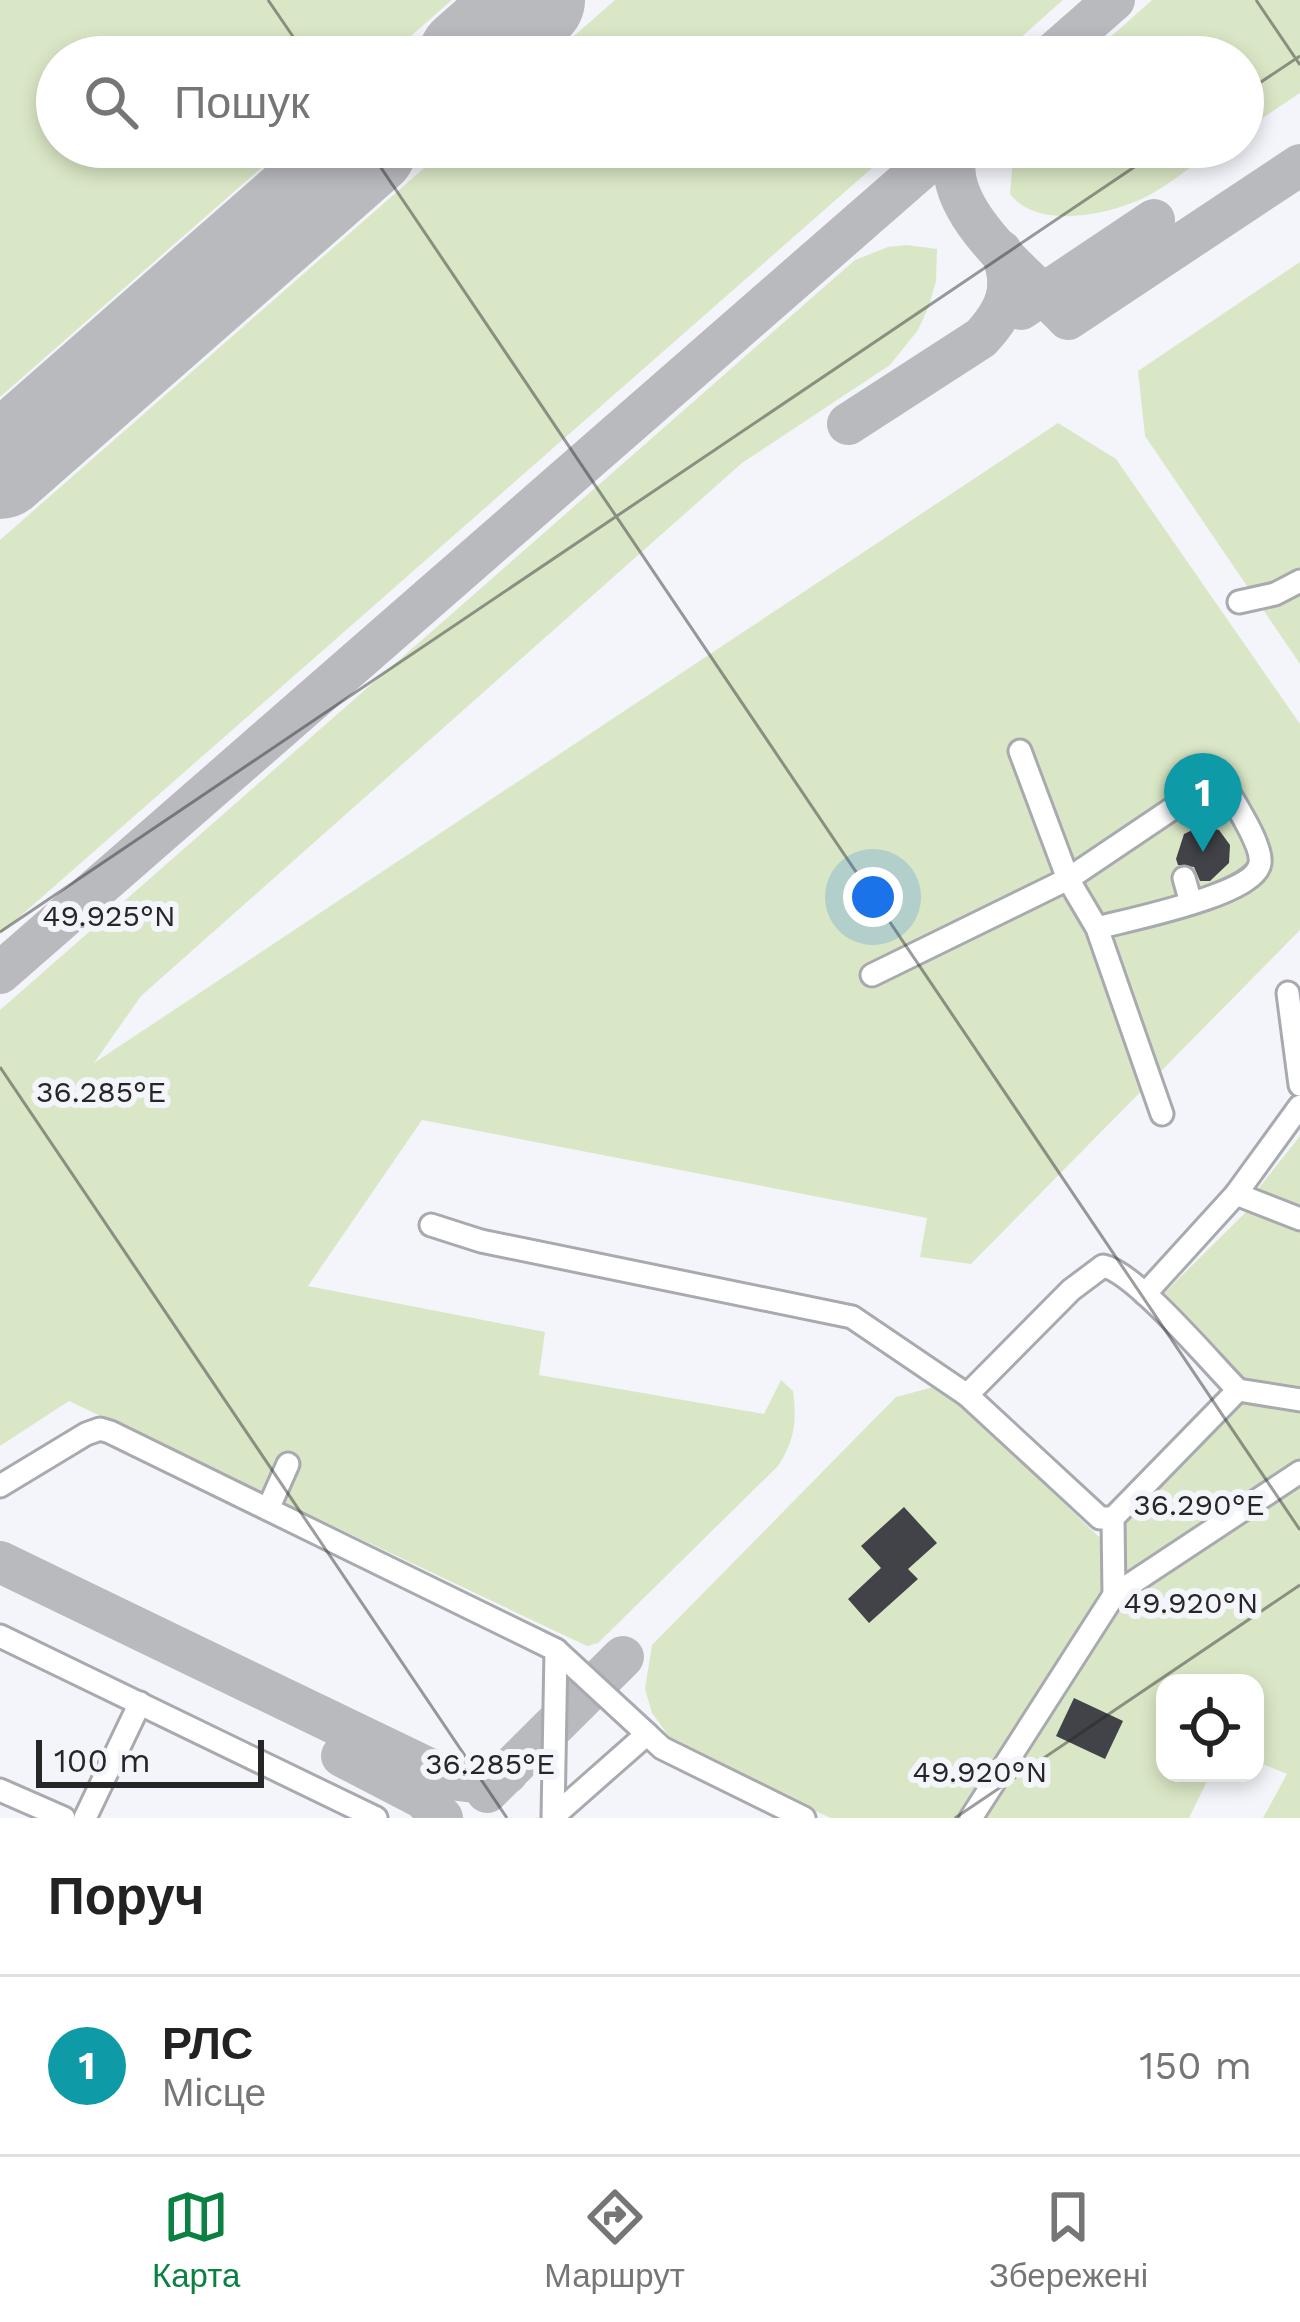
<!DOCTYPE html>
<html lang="uk">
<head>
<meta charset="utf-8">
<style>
	:root { --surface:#fff; --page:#f2f2f2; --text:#222; --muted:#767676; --line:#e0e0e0; --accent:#0b8043 }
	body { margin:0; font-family:"Work Sans",sans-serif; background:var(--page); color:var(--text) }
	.controls { position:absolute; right:36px; bottom:36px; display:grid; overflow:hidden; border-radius:24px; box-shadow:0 6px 18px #0003 }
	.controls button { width:108px; height:108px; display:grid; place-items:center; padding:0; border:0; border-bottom:3px solid var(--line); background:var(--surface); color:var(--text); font:60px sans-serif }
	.scale { position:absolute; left:36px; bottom:30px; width:228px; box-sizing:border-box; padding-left:12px; border:6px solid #262628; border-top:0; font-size:33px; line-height:42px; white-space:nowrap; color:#262628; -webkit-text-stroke:9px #f3f5fa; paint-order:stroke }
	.you { position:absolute; left:873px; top:897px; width:42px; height:42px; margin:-30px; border:9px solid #fff; border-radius:50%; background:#1a73e8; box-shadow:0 0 0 18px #1a73e833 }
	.badge { display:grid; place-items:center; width:78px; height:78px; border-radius:50%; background:var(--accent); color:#fff; font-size:39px; font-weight:700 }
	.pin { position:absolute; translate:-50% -99px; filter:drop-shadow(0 3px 6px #0008) }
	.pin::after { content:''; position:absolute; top:63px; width:42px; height:36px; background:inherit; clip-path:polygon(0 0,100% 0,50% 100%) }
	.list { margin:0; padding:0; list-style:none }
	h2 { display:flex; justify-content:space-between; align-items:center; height:156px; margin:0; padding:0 48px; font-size:51px }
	h2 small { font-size:39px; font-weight:400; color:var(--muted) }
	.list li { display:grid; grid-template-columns:78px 1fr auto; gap:36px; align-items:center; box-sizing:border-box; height:180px; padding:0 48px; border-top:3px solid var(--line) }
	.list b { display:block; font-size:45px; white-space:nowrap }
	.list p { margin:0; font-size:39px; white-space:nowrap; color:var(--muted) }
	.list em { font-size:39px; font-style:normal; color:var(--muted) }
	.icon { flex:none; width:66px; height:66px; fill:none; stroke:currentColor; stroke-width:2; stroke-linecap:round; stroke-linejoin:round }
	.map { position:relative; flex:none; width:1300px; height:1818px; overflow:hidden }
	.search { position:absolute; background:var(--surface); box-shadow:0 6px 18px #0003; left:36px; right:36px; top:36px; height:132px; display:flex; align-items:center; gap:30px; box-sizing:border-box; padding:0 42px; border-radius:66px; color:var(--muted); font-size:45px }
	.sheet { height:336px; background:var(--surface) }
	nav { display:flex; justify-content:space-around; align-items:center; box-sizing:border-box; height:168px; border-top:3px solid var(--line); background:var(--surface); font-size:33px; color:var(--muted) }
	nav a { display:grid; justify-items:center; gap:6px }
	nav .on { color:var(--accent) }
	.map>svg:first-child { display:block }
	.green { fill:#dae7c6 }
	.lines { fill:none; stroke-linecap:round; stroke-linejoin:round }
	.taxiway { stroke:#b9babe; stroke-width:42 }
	.runway { stroke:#b9babe; stroke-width:102 }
	.building { fill:#424348 }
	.minor-casing { stroke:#a8aaaf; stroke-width:27 }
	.minor { stroke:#fff; stroke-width:21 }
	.ticks { fill:none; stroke:#262628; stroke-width:3; stroke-opacity:0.45 }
	.ticks-label { font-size:30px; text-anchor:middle; fill:#262628; stroke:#f3f5fa; stroke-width:12; stroke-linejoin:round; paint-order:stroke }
</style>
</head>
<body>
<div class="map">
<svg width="1300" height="1818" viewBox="0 0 1300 1818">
	<rect width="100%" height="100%" fill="#f3f5fa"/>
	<!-- green -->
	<g class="green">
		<path d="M0,0H452L387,57H57V147H285L0,397Z"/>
		<path d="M615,0H1063L999,57H550Z"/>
		<path d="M1152,0H1300V93L1243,131V57H1088Z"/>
		<path d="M448,147H896L0,934V540Z"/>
		<path d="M1014,147H1218C1192,165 1162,192 1132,203C1096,217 1035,227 1010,194Z"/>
		<path d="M907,245L937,249L936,281L929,306L918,330L890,365L742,463L141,996L94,1063L1058,423L1116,459L1300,724V930L971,1264L920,1257L927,1218L422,1120L308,1286L545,1332L539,1375L764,1414L781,1380L793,1391C797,1421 795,1440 778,1466L598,1643L587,1646L69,1401L0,1446V1010L855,260L888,247Z"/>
		<path d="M1300,262V664L1145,436L1138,371Z"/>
		<path d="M1300,1136V1213L1261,1197L1258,1189Z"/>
		<path d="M1248,1210L1300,1223V1818H1263L1287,1774L1255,1761V1683H1165V1773H1211L1189,1818H831L679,1750L652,1713L645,1689L652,1645L896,1397L941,1385L1099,1537L1241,1391L1155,1302Z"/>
	</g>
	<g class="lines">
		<!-- taxiway -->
		<g class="taxiway">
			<path d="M1049,57L1114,0"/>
			<path d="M958,147C934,208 1031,279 1068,319L1300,165"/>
			<path d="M1021,309L1154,220"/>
			<path d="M848,424L981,338C1007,310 1016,287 1001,251"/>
			<path d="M0,973L946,147"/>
			<path d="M0,1562L450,1779L482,1783L507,1773"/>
			<path d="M342,1756L423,1798L442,1818"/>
			<path d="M487,1792L623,1657"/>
		</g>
		<!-- runway -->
		<g class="runway">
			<path d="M469,57L534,0"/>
			<path d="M0,468L366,147"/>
		</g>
	</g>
	<!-- building -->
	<g class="building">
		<path d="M1201,826L1219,830L1230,845L1229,863L1210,881H1200L1194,867L1178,865L1176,859L1184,834Z"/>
		<path d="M904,1507L937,1543L908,1569L918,1579L869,1623L848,1599L881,1568L861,1546Z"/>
		<path d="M1074,1698L1123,1721L1105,1759L1056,1736Z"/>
	</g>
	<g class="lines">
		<defs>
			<g id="minor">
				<path d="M1239,602L1275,594L1300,581"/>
				<path d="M1184,878L1191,903"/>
				<path d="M1097,928C1126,920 1256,895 1260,863C1263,846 1234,802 1225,786L1209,784L1068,879L1097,928L1162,1114"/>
				<path d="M872,975L1068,879L1020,751"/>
				<path d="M1288,993L1300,1085"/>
				<path d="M1236,1194L1300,1219"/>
				<path d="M431,1225L481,1241L852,1317L967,1395"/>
				<path d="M1145,1294L1236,1194L1300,1106"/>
				<path d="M1238,1390L1300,1400"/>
				<path d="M0,1486L86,1434L100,1429L110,1432L556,1650L553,1818"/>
				<path d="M268,1509L288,1464"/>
				<path d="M1113,1518H1100L967,1395L1071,1290L1103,1266C1135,1272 1211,1363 1238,1390L1113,1518L1114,1595"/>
				<path d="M0,1636L376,1818"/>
				<path d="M556,1650L647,1734"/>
				<path d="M0,1790L64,1818"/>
				<path d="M554,1816L647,1734L662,1748L804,1818"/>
				<path d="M85,1818L140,1703"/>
				<path d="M971,1818L1114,1595L1300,1472"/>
			</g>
		</defs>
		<!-- minor casing -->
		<use href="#minor" class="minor-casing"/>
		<!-- minor -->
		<use href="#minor" class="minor"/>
	</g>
	<!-- ticks -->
	<path class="ticks" d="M268,0L307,57M1256,0L1300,65M1243,94L1300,56M367,147L1300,1530M0,932L1164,147M0,1067L507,1818M955,1818L1300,1585"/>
	<g class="ticks-label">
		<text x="109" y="926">49.925°N</text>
		<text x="101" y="1102">36.285°E</text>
		<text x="1199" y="1515">36.290°E</text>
		<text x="1191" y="1613">49.920°N</text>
		<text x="490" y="1774">36.285°E</text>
		<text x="980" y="1782">49.920°N</text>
	</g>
</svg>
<div class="controls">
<button><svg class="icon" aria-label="locate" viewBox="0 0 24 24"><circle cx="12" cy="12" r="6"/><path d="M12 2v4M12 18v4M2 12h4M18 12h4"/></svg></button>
</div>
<div class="scale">100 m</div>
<div class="you"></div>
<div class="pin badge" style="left:1203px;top:852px;background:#0f9aa8">1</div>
<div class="search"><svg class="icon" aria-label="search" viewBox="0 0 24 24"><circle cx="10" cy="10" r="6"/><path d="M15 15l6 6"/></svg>Пошук</div>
</div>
<section class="sheet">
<h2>Поруч<small></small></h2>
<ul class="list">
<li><span class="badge" style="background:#0f9aa8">1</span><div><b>РЛС</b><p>Місце</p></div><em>150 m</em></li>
</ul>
</section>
<nav>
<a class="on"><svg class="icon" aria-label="map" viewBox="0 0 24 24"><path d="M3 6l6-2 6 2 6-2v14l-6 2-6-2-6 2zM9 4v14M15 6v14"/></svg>Карта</a>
<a><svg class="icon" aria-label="directions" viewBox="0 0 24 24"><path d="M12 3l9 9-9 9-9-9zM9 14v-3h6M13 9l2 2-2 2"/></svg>Маршрут</a>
<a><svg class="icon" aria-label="saved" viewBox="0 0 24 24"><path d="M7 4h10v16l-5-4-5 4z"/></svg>Збережені</a>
</nav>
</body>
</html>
